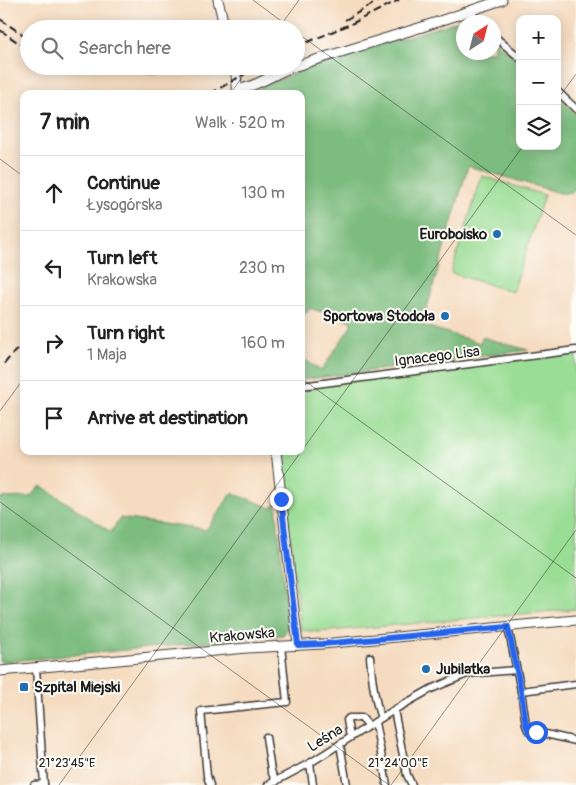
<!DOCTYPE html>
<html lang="en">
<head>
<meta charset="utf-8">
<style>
	:root { --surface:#fff; --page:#f2f2f2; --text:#222; --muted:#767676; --line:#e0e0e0 }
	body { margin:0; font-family:Pangolin,sans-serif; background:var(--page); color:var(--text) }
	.controls { position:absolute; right:15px; top:15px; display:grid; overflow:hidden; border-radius:10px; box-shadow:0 2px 12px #0003 }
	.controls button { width:45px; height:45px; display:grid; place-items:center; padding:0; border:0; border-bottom:1px solid var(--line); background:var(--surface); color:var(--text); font:25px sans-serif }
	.compass { position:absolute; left:456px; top:15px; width:45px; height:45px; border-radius:50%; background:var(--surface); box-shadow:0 2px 12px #0003; rotate:36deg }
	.stop { position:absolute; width:15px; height:15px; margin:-11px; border:4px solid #2563eb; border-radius:50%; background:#fff }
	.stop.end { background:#2563eb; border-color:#fff; box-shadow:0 1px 5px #0008 }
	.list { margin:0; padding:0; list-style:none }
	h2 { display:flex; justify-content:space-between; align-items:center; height:65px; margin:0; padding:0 20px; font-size:21px }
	h2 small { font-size:16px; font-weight:400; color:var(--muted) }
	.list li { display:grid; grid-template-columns:32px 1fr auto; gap:15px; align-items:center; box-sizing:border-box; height:75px; padding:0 20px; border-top:1px solid var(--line) }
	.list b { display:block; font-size:19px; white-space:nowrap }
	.list p { margin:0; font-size:16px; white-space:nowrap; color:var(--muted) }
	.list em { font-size:16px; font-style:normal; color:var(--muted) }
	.icon { flex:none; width:28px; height:28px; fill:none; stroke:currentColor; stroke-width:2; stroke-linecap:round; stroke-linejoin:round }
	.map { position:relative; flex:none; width:576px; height:785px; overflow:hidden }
	.search { position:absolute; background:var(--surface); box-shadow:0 2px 12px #0003; left:20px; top:20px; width:285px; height:55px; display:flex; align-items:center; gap:12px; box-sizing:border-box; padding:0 18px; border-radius:28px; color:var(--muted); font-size:19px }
	.panel { position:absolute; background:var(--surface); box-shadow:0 2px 12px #0003; left:20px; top:90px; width:285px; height:365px; border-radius:10px }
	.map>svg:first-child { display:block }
	.green { fill:#9add94; stroke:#5b7c58 }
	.forest { fill:#7bbc7e; stroke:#4c6c4d }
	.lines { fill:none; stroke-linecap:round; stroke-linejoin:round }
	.minor-casing { stroke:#3d3934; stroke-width:9 }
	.tertiary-casing { stroke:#3d3934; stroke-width:11 }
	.minor { stroke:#fff; stroke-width:6 }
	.tertiary { stroke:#fff; stroke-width:9 }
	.rail { stroke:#1c1c1c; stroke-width:2; stroke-dasharray:8 4; stroke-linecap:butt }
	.route { stroke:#2563eb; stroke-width:6 }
	.ticks { fill:none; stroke:#1c1c1c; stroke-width:1; stroke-opacity:0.45 }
	.poi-dot { fill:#1f6fb2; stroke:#fdfcf7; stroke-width:2 }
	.labels { text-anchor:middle; stroke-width:4; stroke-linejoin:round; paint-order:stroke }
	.poi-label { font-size:15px; font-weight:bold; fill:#1c1c1c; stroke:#fdfcf7; text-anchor:end }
	.street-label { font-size:15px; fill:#1c1c1c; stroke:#fdfcf7 }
	.ticks-label { font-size:12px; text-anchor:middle; fill:#1c1c1c; stroke:#fdfcf7; stroke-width:4; stroke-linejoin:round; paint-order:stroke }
</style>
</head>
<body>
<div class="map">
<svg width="576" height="785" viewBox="0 0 576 785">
	<rect width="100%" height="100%" fill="#fdfcf7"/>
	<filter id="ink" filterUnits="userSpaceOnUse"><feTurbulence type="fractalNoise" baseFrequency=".02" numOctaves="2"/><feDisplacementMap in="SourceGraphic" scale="10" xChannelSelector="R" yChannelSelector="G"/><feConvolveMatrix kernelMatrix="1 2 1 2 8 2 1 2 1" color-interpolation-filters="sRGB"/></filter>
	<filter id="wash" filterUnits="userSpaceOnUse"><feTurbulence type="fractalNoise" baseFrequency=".0096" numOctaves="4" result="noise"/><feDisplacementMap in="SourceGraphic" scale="20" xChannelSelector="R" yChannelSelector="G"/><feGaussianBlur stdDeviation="1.12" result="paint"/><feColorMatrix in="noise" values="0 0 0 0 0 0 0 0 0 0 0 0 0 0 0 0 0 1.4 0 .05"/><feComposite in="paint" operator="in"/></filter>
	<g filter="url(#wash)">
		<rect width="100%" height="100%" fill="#f5dbbf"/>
		<!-- green -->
		<g class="green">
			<path d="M482,176L544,195L513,292L451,273Z"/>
			<path d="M576,352V609L318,632L301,630L280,451H301V388Z"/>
		</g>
		<!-- forest -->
		<g class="forest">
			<path d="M464,19L469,22H464V52H494V40L520,62V146H557V95L576,114V188L571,193H559L468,166L422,325L480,343L482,337L528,350L301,380V357L321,371L351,326V321L309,308L301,319V94H256L255,90L303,69Z"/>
			<path d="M39,487H43L111,532L120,518L206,530L232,493L272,508L276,503L288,628L283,635L0,662V498L30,497Z"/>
		</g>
	</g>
	<g filter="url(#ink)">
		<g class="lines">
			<defs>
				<g id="minor">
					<path d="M470,11L479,22"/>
					<path d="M494,36L520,58"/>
					<path d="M557,91L576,109"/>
					<path d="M301,386L576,350"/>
					<path d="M508,627L521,691L526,725L528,730L576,741"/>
					<path d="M370,657C372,677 374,699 381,718"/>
					<path d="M36,668L44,785"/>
					<path d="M521,691L576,684"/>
					<path d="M394,710L407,775L412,785"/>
					<path d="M375,722L387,785"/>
					<path d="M266,737L271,771L276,782"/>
					<path d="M350,737L347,720L349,718H362L369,726"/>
					<path d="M340,744L347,785"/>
					<path d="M310,763L313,785"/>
					<path d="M34,785L44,784"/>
					<path d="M210,785L207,776L201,711L287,702L281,646"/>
					<path d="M268,785L310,763L394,710L431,689L467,674L516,670"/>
				</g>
				<g id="tertiary">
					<path d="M218,0L225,29"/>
					<path d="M235,66L238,94"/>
					<path d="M296,66L422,27L502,0"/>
					<path d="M237,90C258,86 275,73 295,66"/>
					<path d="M276,451L298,645"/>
					<path d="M0,671L247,648L322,644L576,620"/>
				</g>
			</defs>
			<!-- minor casing -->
			<use href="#minor" class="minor-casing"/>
			<!-- tertiary casing -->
			<use href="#tertiary" class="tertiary-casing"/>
			<!-- minor -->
			<use href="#minor" class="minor"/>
			<!-- tertiary -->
			<use href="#tertiary" class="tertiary"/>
			<!-- rail -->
			<g class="rail">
				<path d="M0,19L29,39"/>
				<path d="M345,20L380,0"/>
				<path d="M0,30L29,50"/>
				<path d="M296,47L353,23L399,0"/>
				<path d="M63,66L97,73"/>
				<path d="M89,66C126,76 170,71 207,66"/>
				<path d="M210,94L258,66"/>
				<path d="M4,364L24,341"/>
			</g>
		</g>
	</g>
	<g class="lines" filter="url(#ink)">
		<!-- route -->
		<path class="route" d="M281,499L298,645L322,644L508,627L521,691L526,725L528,730L536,732"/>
	</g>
	<!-- ticks -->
	<path class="ticks" d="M253,0L292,29M278,29L299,0M296,32L576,235M230,94L250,66M557,100L576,74M0,159L24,177M301,378L576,578M0,411L24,378M0,502L389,785M59,785L523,146M391,785L576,530"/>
	<!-- markers -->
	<g class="poi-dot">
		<circle cx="497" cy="234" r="5"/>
		<circle cx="445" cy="316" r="5"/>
		<circle cx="426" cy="669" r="5"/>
		<rect x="19" y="682" width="10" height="10" rx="2.5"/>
	</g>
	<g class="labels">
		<!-- poi labels -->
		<g class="poi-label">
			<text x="487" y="239">Euroboisko</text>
			<text x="435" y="321">Sportowa Stodoła</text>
			<text x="436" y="674" text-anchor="start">Jubilatka</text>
			<text x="34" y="692" text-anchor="start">Szpital Miejski</text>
		</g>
		<!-- street labels -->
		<g class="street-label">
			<text transform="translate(437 356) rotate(-7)" y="5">Ignacego Lisa</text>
			<text transform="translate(242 635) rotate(-5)" y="5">Krakowska</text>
			<text transform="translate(325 738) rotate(-32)" y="5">Leśna</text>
		</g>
	</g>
	<g class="ticks-label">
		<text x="67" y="767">21°23'45"E</text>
		<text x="398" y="767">21°24'00"E</text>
	</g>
</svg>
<div class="controls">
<button>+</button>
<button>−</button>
<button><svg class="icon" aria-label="layers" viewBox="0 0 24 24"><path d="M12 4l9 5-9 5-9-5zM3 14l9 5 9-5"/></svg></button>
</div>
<svg class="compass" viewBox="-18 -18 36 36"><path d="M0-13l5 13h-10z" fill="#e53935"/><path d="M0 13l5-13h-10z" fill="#767676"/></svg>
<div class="stop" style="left:536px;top:732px"></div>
<div class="stop end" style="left:281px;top:499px"></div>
<div class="search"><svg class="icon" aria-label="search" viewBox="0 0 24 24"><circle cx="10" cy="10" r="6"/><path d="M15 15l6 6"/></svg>Search here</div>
<section class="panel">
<h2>7 min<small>Walk · 520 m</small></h2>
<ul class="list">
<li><svg class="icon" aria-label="ahead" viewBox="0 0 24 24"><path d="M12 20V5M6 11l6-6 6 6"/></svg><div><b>Continue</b><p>Łysogórska</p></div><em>130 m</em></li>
<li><svg class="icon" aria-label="left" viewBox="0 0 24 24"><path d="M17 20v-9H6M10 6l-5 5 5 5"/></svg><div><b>Turn left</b><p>Krakowska</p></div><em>230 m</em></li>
<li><svg class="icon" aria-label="right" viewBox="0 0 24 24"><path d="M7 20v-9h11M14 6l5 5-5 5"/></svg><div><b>Turn right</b><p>1 Maja</p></div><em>160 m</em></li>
<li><svg class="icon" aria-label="arrive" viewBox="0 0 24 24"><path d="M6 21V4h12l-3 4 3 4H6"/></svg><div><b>Arrive at destination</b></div></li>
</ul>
</section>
</div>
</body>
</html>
